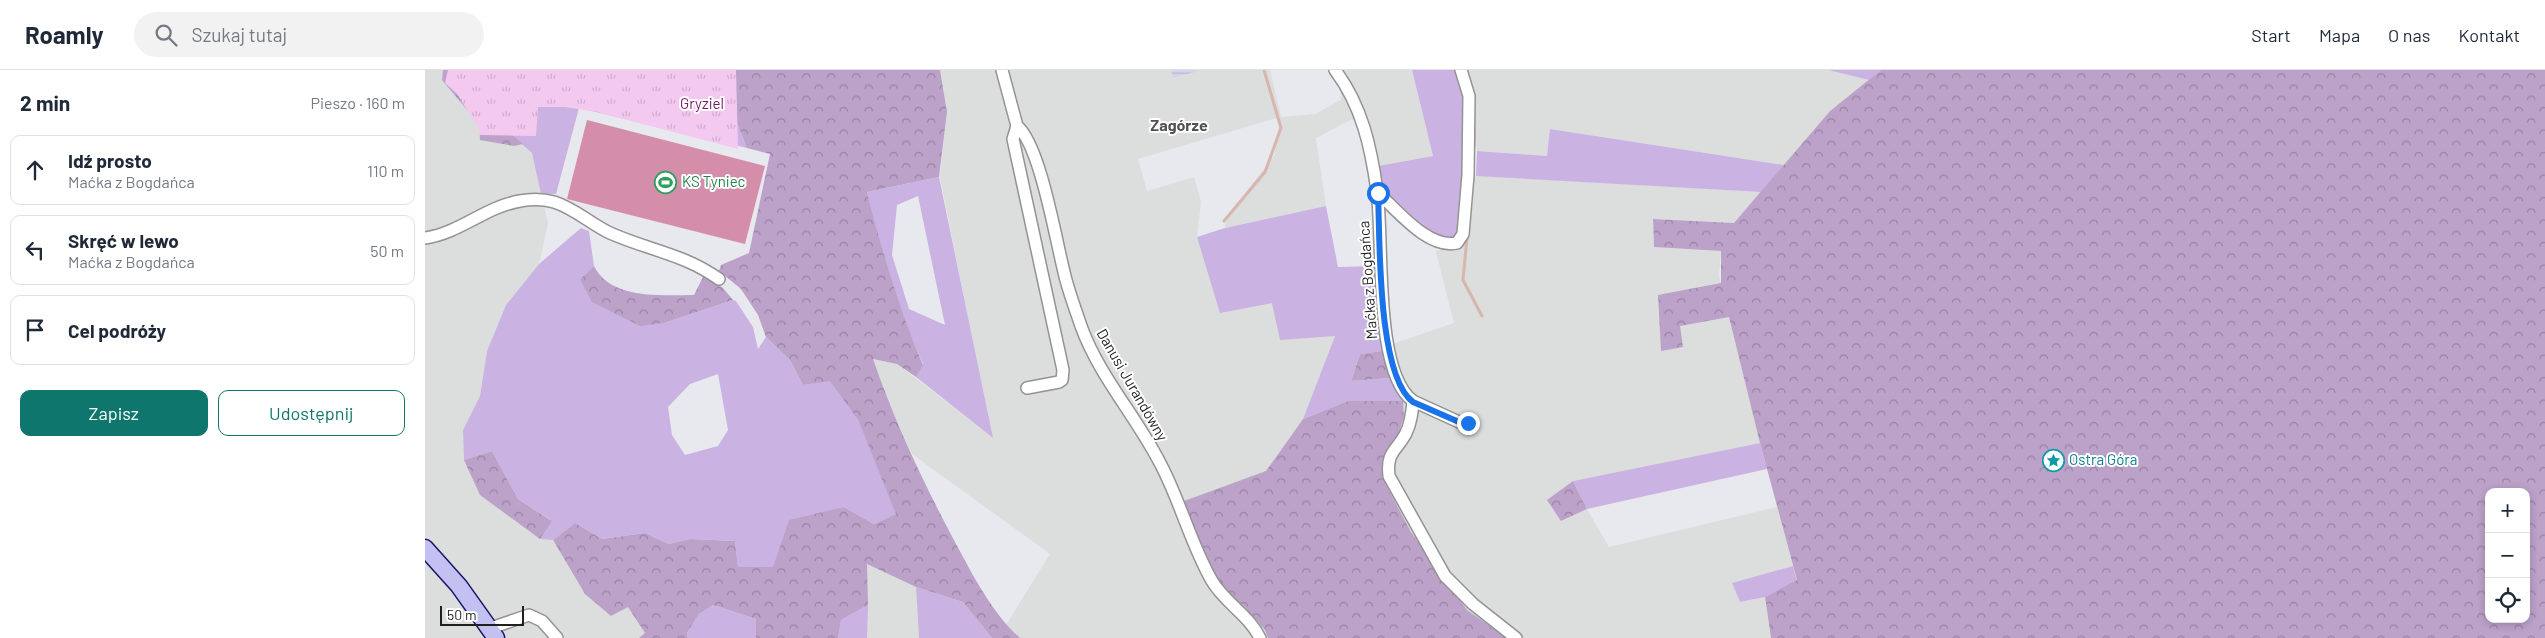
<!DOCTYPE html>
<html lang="pl">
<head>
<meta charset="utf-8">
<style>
	:root { --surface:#fff; --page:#f2f2f3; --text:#1f2937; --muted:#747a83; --line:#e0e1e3; --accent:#0f766e }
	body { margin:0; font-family:Barlow,sans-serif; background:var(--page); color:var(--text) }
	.controls { position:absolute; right:15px; bottom:15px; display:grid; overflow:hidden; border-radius:10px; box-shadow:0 2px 8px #0003 }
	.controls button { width:45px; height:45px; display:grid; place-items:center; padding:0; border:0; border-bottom:1px solid var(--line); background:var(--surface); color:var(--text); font:25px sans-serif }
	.scale { position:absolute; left:15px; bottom:12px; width:84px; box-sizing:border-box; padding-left:5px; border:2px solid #1f1f1f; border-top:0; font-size:14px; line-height:18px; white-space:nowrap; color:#1f1f1f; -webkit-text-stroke:4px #fff; paint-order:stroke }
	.stop { position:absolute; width:15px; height:15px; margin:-11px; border:4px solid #1a73e8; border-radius:50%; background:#fff }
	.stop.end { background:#1a73e8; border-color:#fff; box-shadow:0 1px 5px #0008 }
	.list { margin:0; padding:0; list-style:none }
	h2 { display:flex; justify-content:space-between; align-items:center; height:65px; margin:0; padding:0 20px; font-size:21px }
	h2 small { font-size:16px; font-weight:400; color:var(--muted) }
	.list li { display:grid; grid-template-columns:32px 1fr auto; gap:15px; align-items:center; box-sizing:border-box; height:70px; margin:0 10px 10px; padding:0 10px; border:1px solid var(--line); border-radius:10px }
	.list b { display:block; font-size:19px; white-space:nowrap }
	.list p { margin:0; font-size:16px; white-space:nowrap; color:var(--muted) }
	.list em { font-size:16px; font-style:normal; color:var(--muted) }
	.actions { display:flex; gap:10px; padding:15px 20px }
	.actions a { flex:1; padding:11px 0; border:1px solid var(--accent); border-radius:10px; text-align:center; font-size:18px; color:var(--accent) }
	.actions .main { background:var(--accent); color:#fff }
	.icon { flex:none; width:28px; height:28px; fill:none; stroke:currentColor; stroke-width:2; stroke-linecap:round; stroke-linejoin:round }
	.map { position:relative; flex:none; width:2120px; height:568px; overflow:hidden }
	header { display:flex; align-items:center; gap:30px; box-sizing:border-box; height:70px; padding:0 25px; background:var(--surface); border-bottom:1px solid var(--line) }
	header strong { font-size:24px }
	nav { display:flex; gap:28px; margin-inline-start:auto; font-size:18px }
	.search { width:350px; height:45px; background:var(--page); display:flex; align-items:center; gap:12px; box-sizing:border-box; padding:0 18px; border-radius:28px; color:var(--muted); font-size:19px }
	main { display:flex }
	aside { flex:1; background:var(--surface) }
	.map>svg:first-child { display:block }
	.residential { fill:#dcdddd }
	.farmland { fill:url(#farmland-rules) }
	.grass { fill:#cab3e2; fill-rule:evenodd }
	.forest { fill:url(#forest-crowns); fill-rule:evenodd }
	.park { fill:url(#park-tufts) }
	.pitch { fill:#d48eaa }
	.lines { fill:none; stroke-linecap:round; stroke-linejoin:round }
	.stream { stroke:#d7b6ad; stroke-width:3 }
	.street-casing { stroke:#939393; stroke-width:14 }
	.secondary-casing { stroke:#1b136a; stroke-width:19 }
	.street { stroke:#fff; stroke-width:11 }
	.secondary { stroke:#c3c1f2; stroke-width:16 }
	.route { stroke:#1a73e8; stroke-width:6 }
	.labels { text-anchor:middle; stroke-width:4; stroke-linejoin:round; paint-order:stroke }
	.park-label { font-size:15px; fill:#71196b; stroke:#fff }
	.leisure-label { font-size:15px; fill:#27864d; stroke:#fff; text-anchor:start }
	.street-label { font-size:15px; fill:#1f1f1f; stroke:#fff }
	.culture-label { font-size:15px; fill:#0d838f; stroke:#fff; text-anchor:start }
	.neighbourhood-label { font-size:16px; font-weight:bold; fill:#525252; stroke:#fff }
</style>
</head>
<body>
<header>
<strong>Roamly</strong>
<div class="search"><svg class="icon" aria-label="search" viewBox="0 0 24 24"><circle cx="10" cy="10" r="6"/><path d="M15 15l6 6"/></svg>Szukaj tutaj</div>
<nav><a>Start</a><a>Mapa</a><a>O nas</a><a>Kontakt</a></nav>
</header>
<main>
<aside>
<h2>2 min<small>Pieszo · 160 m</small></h2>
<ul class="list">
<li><svg class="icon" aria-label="ahead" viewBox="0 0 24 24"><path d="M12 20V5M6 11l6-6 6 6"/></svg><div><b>Idź prosto</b><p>Maćka z Bogdańca</p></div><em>110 m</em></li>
<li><svg class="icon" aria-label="left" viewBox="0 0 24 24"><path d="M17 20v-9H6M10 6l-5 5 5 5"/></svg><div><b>Skręć w lewo</b><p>Maćka z Bogdańca</p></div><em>50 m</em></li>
<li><svg class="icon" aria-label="arrive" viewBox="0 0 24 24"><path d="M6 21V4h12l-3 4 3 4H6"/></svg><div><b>Cel podróży</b></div></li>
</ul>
<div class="actions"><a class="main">Zapisz</a><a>Udostępnij</a></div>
</aside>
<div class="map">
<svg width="2120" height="568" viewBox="0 0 2120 568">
	<defs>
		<pattern id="farmland-rules" width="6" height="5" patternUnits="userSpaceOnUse" patternTransform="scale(1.25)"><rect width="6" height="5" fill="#d6d4eb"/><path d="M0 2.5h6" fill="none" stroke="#b7b6c9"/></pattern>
		<pattern id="forest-crowns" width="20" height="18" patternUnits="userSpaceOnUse" patternTransform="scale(1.25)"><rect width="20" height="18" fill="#bca1c9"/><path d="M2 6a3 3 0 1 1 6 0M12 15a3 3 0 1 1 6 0" fill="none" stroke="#9883a3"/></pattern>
		<pattern id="park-tufts" width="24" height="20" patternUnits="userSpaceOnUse" patternTransform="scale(1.25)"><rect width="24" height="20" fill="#f3c9f0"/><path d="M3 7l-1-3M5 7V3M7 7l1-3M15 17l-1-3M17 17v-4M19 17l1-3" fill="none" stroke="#d0accd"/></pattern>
	</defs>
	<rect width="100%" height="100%" fill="#e7e9ef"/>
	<!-- residential -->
	<g class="residential">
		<path d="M0,0H18L17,10L89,76L98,74L107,83L123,153L114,194L81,235L62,281L55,326L38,360L115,469L128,470L160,524L203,536L220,563L214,568H0Z"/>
		<path d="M515,0H746L748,8L777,0H845L856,47L890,44L916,30L915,0H987L1008,86L953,96L931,47L891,68L901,136L800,158L801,148L849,86L855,47L713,89L722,121L769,107L776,132L772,167L847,233L910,266L878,349L841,401L760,431L787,511L819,536L840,560L843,568H595L581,555L625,484L487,384L464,335L447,289L472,294L567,367L515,107L522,42Z"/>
		<path d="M1030,0H1403L1444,10L1405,41L1359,95L1126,59L1122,86L1052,81L1039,20Z"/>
		<path d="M1045,105L1336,122L1309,153L1228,149L1229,177L1296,181L1294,206L1335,373L1148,411L1137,451L1162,439L1184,477L1352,437L1368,496L1307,513L1315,532L1340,527L1346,568H1082L1042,540L986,462L957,407V391L973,365L979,347L978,331L980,314L967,274L1029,253L1011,181L1037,173Z"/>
		<path d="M442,494L491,517L494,568H442Z"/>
	</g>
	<!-- farmland -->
	<path class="farmland" d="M746,0H777L748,8Z"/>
	<!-- grass -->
	<g class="grass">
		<path d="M103,0L301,26L322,78L154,38L131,124H116L107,83L72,52Z"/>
		<path d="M987,0H1030C1049,29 1037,126 1033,162L1030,168L1021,170L1007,167L959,122L954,113L953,96L1008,86Z"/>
		<path d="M1403,0H1456L1444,10Z"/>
		<path d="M1125,59L1359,95L1336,122L1051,106L1052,81L1122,86Z"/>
		<path d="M514,107L568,368L491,307L498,294C473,238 456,182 442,122ZM493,126L520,255L484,239L467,185L472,135Z"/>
		<path d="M901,136L913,197L950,196L957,281L935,284L926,311L965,308L978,331H923L878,349L910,266L855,270L847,233L795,243L772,167L800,158Z"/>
		<path d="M156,158L164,161L169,196L155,209L239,253L308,230L311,231L328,257L333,279L341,267L365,290L378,315L405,310L433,350L472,444L449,454L419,437L349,497L313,498L310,471L265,469L244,474L220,463L177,469L150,453L128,470L115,469L126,450L93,429L67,381L39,390L38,360L55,326L62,281L81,235L114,194ZM293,304L303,360L293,376L260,385L247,365L243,337L265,314Z"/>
		<path d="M1335,373L1342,399L1162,439L1148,411Z"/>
		<path d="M1368,496L1372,511L1340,527L1315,532L1307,513Z"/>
		<path d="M491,517L538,532L567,568H494Z"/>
		<path d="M288,535L331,549V568H263L262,563L274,544Z"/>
		<path d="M443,535L442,568H413L416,550Z"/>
	</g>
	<!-- forest -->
	<g class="forest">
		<path d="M18,0H53L72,52L98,74L89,76L55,70L54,54L17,10Z"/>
		<path d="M259,0H515L522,42L514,107L442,122C457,182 474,238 498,295L491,307L472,294L448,289C470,353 499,414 531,474C549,507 567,543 595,568H567L538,532L491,517L442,494L443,535L416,550L413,568H331V549L288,535L274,544L262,563L263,568H214L220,563L203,537L186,546L160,524L128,470L150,453L177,469L220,463L244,474L265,469L310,471L313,497H348L364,450L419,437L449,454L471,444L433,350L405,311L378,315L365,290L341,267L333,245L316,219L294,201L296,195L324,183L345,84L322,78L301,26Z"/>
		<path d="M1456,0H2120V568H1346L1340,527L1372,510L1335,373L1304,247L1255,256L1258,277L1236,281L1233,225L1296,213V181L1229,177L1228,149L1309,153L1405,41ZM2064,422H2101V549H2064Z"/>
		<path d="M169,196C186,230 236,225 269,225L279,205L298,218L308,230L239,253L215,256L167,232L155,209Z"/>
		<path d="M957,281L965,308L926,311L935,284Z"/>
		<path d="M923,331H978L979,347L973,365L957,391V407L986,462L1042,540L1082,568H843L840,560L819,536L787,511L759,431L841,401L878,349Z"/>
		<path d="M67,381L93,429L127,451L115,469L55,425L39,390Z"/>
		<path d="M1148,411L1162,439L1136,451L1122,430Z"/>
	</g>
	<!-- park -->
	<path class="park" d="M23,0H311L313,79L172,42L140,37H113L111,66L54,65V59L32,24L20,13Z"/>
	<!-- pitch -->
	<path class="pitch" d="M162,50L340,96L320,174L142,129Z"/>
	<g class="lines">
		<!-- stream -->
		<g class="stream">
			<path d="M1049,76V50"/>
			<path d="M799,151L840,102L856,58L839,0"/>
			<path d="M1042,167L1038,210L1057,246"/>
		</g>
		<defs>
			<g id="street">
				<path d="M577,0L592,56C615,74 631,171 639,202C643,220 650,238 656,256C674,306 711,346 735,393C755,430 766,475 787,511C800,533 824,545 835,568"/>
				<path d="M910,0C937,36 946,77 952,121C959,170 948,302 988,331L1034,352L1043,353"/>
				<path d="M592,56L588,69L638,300L637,310L634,312L602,318"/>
				<path d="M953,123C973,141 1003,179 1032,173L1038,164L1043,105L1044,26L1036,0"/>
				<path d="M0,168C35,163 60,137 95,131C106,129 118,129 129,132C149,138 166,154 185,163C223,180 259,184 294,209"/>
				<path d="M988,331C987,343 986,353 981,363C972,381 961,381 964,406L1020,506L1048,534L1091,568"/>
				<path d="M66,558L104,545L117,551L132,568"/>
			</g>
			<path id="secondary" d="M0,478L34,516L71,568"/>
		</defs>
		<!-- street casing -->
		<use href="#street" class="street-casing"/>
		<!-- secondary casing -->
		<use href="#secondary" class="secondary-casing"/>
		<!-- street -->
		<use href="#street" class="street"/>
		<!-- secondary -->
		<use href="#secondary" class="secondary"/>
	</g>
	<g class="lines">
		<!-- route -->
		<path class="route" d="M953,123C955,169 952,305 988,332L1034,352L1043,353"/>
	</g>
	<!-- icons -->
	<defs>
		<symbol id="stadium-ring" viewBox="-11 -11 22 22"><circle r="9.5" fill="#fff" stroke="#2e9e5b" stroke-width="1.5"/><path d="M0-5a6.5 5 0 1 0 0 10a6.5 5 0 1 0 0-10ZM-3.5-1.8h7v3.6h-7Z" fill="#2e9e5b"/></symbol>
		<symbol id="sight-ring" viewBox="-11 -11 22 22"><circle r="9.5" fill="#fff" stroke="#0f9aa8" stroke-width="1.5"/><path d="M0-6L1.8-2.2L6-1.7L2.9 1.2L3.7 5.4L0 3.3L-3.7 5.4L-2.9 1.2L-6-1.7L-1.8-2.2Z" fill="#0f9aa8"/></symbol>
	</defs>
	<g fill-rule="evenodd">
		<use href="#stadium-ring" x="228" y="100" width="25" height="25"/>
		<use href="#sight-ring" x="1616" y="378" width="25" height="25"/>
	</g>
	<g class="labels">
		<!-- park labels -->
		<g class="park-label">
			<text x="277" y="39">Gryziel</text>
		</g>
		<!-- leisure labels -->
		<g class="leisure-label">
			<text x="257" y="117">KS Tyniec</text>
		</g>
		<!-- street labels -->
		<g class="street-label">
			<text transform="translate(943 210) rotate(-94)" y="5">Maćka z Bogdańca</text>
			<text transform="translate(707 315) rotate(60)" y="5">Danusi Jurandówny</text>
		</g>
		<!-- culture labels -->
		<g class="culture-label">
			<text x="1644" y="395">Ostra Góra</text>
		</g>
		<!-- neighbourhood labels -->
		<g class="neighbourhood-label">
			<text x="754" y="61">Zagórze</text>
		</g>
	</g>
</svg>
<div class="controls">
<button>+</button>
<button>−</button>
<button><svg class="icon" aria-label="locate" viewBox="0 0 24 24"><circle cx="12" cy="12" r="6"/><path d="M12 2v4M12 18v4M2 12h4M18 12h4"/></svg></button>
</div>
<div class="scale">50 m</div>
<div class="stop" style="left:953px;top:123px"></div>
<div class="stop end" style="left:1043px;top:353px"></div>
</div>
</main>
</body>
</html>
